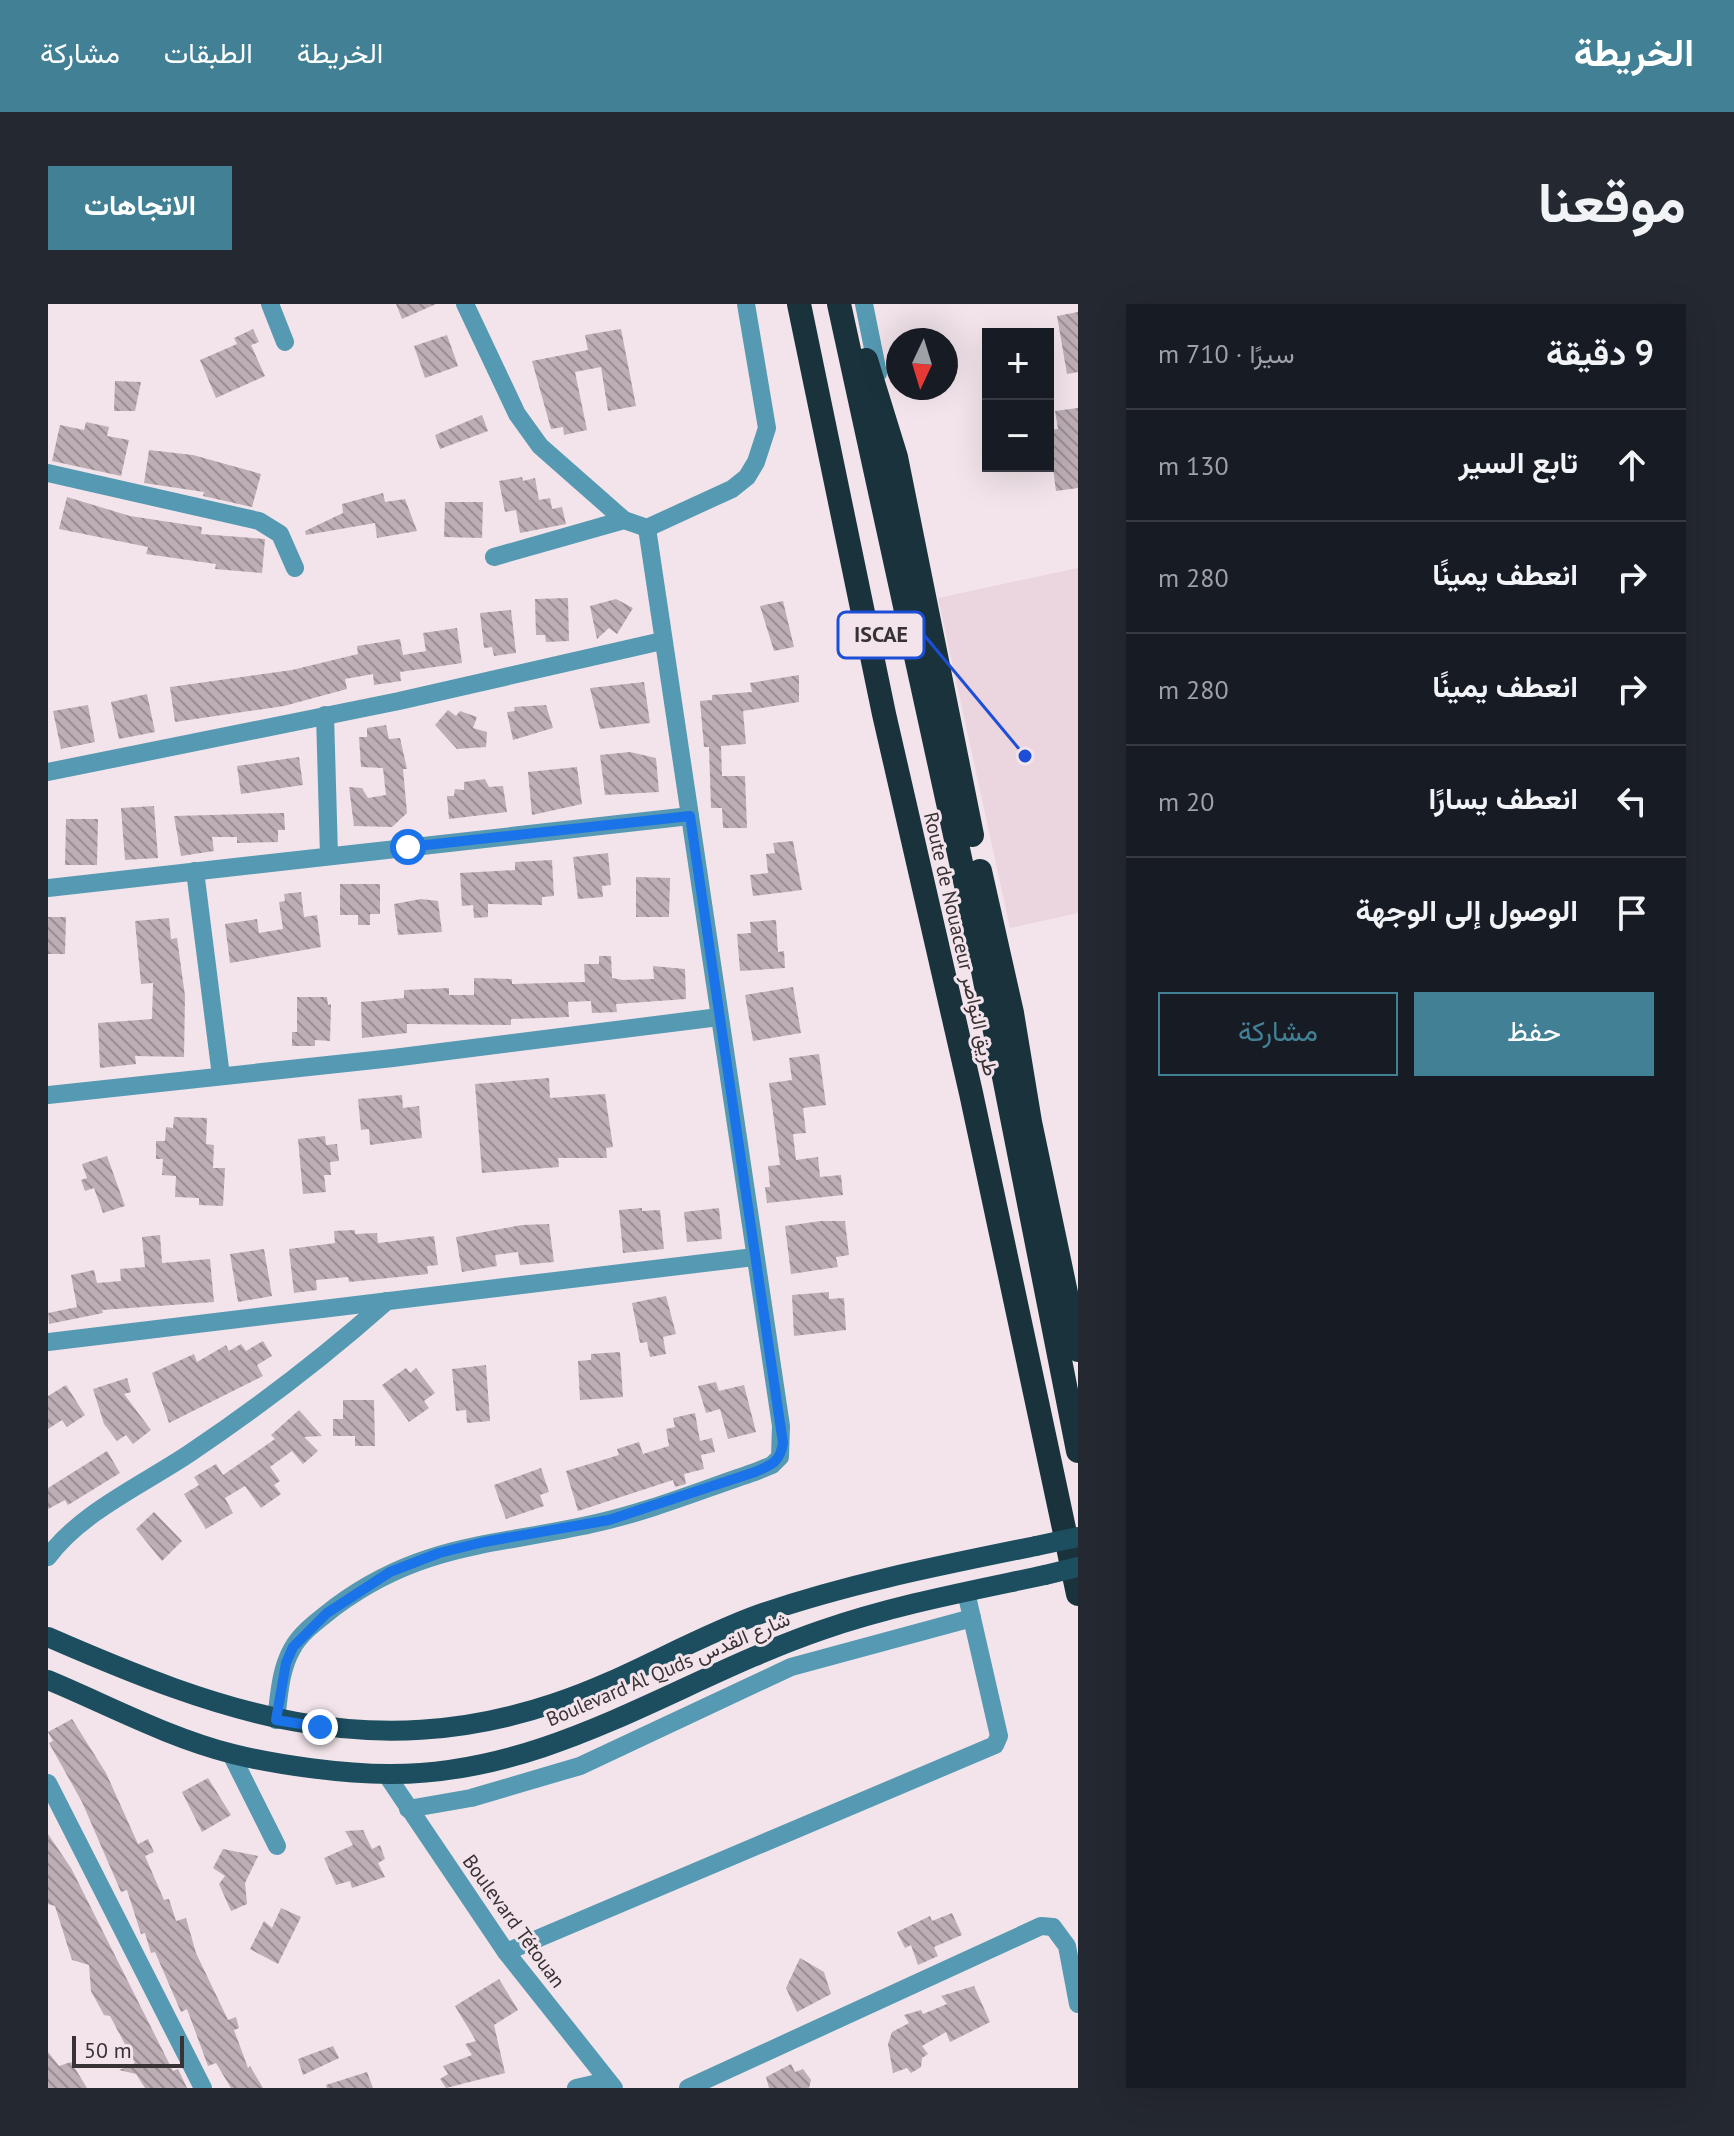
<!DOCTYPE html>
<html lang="ar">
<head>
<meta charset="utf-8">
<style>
	:root { --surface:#171b24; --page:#242831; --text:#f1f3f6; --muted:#9ea1a6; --line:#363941; --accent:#428096 }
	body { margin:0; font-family:"PT Sans",Vazirmatn,sans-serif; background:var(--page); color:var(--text); direction:rtl }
	.controls { position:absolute; right:24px; top:24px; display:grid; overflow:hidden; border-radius:0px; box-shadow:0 8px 32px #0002 }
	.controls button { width:72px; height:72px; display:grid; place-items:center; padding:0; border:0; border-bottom:2px solid var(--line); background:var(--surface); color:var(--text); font:40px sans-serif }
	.compass { position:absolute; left:838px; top:24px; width:72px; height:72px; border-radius:50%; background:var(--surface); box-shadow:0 8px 32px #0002; rotate:184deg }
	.scale { position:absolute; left:24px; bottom:20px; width:112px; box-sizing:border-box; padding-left:8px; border:4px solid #383235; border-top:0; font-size:22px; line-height:28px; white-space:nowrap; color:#383235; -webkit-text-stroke:6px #f2e4ea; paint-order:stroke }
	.stop { position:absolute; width:24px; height:24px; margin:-18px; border:6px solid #1a73e8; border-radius:50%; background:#fff }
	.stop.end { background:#1a73e8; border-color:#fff; box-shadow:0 2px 8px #0008 }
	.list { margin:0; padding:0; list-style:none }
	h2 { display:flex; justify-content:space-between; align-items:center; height:104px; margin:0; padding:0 32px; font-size:34px }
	h2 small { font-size:26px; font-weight:400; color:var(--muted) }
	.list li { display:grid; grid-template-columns:52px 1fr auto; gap:24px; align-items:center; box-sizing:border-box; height:112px; padding:0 32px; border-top:2px solid var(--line) }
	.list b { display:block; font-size:30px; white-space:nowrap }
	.list em { font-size:26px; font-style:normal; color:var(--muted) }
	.actions { display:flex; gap:16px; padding:24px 32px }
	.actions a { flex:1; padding:18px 0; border:2px solid var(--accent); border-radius:0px; text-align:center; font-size:28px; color:var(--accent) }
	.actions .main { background:var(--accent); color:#fff }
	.icon { flex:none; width:44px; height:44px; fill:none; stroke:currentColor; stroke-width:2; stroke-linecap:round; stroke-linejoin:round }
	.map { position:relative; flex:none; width:1030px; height:1784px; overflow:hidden; direction:ltr; border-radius:0px }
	header { display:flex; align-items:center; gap:48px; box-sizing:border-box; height:112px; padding:0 40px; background:var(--accent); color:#fff }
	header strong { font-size:38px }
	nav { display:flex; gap:44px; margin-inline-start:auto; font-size:28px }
	.intro { display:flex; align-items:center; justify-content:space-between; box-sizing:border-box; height:192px; padding:0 48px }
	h1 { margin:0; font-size:56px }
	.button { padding:20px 36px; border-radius:0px; background:var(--accent); color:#fff; font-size:28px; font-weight:700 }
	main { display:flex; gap:48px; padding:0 48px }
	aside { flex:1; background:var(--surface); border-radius:0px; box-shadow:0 8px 32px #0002 }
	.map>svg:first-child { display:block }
	.built { fill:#ebd5df }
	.building { fill:url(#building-back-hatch) }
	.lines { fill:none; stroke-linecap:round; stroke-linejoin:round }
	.minor { stroke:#5599b2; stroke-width:18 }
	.major { stroke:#1c4e5f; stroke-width:20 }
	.highway { stroke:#19323c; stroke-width:24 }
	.major-bridge { stroke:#1c4e5f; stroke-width:20 }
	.route { stroke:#1a73e8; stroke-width:10 }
	.labels { text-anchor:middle; stroke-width:6; stroke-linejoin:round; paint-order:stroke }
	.street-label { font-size:20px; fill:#383235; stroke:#f2e4ea }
	.leader { fill:none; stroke:#1d4ed8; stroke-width:3 }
	.callout-dot { fill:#1d4ed8; stroke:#f2e4ea; stroke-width:3 }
	.callout { fill:#f2e4ea; stroke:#1d4ed8; stroke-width:3 }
	.callout-label { font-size:22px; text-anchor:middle; font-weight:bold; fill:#383235 }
</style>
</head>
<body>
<header>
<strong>الخريطة</strong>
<nav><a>الخريطة</a><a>الطبقات</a><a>مشاركة</a></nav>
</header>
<div class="intro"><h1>موقعنا</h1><a class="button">الاتجاهات</a></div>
<main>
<aside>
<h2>9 دقيقة<small>سيرًا · 710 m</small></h2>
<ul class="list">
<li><svg class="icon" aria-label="ahead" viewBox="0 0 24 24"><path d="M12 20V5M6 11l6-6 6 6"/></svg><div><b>تابع السير</b></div><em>130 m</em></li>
<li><svg class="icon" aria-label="right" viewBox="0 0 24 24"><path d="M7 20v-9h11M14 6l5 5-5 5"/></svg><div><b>انعطف يمينًا</b></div><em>280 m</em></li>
<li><svg class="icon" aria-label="right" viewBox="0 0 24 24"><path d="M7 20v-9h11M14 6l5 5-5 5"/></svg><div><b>انعطف يمينًا</b></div><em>280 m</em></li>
<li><svg class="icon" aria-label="left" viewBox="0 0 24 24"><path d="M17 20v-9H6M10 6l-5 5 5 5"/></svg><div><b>انعطف يسارًا</b></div><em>20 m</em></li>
<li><svg class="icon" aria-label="arrive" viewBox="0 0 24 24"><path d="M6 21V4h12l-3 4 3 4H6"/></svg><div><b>الوصول إلى الوجهة</b></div></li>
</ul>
<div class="actions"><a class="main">حفظ</a><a>مشاركة</a></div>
</aside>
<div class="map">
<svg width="1030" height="1784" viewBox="0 0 1030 1784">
	<defs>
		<pattern id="building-back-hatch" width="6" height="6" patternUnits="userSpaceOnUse" patternTransform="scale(2)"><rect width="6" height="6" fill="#bcaeb4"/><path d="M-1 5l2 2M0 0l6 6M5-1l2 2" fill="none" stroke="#9a8e93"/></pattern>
	</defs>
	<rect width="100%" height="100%" fill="#f2e4ea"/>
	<!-- built -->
	<path class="built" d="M1030,264V609L962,624L890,294Z"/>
	<!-- building -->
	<g class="building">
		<path d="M348,0H388L354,15Z"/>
		<path d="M1030,8V68L1019,70L1009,12Z"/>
		<path d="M205,25L211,38L203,41L217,72L168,94L152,56L189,40L186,34Z"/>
		<path d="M573,25L588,102L560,107L553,63L527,68L539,126L516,131L515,123L503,125L484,57L540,46L537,31Z"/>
		<path d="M399,31L410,62L377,74L366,42Z"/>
		<path d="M67,77L93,78L87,107H66Z"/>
		<path d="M1030,104V184L1008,187L1000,126L1010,125L1007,107Z"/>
		<path d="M434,111L440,127L392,145L387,131Z"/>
		<path d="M38,118L61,123L59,132L81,136L73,172L4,157L12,121L36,126Z"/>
		<path d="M101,146L145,151L213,170L204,203L155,192L156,188L96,179Z"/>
		<path d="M474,173L475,177L487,174L491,196L502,194L504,205L514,203L518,220L472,229L468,206L457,208L451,177Z"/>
		<path d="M335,189L337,198L357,195L369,227L329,234L327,219L258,231L257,227L295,209L294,200Z"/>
		<path d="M19,193L82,212L154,223L153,230L217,235L214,269L167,265L168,260L98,250L100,243L11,225Z"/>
		<path d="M397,198H435L434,234L396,233Z"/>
		<path d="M520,294L521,337L498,338L497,331H488L487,295Z"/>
		<path d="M568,295L585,304L569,330L561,324L549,335L542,302Z"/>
		<path d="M735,297L746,343L726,347L712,302Z"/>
		<path d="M463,306L468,349L446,352L444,343L436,344L432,309Z"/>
		<path d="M409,324L414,359L352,368L353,377L326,381L325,370L297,375L299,385L236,402L127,418L122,383L244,366L310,350L309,342L352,335L355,351L378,347L375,329Z"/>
		<path d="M751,371V398L695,407L698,440L673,442L674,472H697L699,524H675L674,504H663L661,443H656L652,397L664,396V391L704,388L702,379Z"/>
		<path d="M596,378L602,419L552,425L542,384Z"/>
		<path d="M99,390L107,428L71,435L63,398Z"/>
		<path d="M40,401L47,438L13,445L5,407Z"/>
		<path d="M498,401L505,424L465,436L459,408L467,407L466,403Z"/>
		<path d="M400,406L408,412L412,407L429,413L425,424L439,428L438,443L409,445L387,421Z"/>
		<path d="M338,421L341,435L352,434L359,465H355L359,509L344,523L306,522L301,483L314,484L320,494L338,491L335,464L313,463L311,433H319V424Z"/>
		<path d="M582,448L608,454L611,488L557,491L552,451Z"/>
		<path d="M251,453L255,481L193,490L189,462Z"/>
		<path d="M529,463L534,500L484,511L480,468Z"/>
		<path d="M437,475L441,483L455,482L459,508L401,515L399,492H406L407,485L416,486V478Z"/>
		<path d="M106,502L110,554L77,556L73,504Z"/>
		<path d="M236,509L237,526H230V538L189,539V533H164L166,547L133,552L126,512Z"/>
		<path d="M18,515H50L49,561H17Z"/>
		<path d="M745,537L754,586L705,592L702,571L720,569L718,550L727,549L725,539Z"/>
		<path d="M560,549L563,581L554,582L555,593L530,595L525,553Z"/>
		<path d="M504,556L506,592L494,593V601L440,600V613L426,614L425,601L414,602L412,569L467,566V558Z"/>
		<path d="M588,573L622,574L621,613H588Z"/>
		<path d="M292,580H332V610H322V621H310V611H292Z"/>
		<path d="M253,588L256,613L269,611L273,643L182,659L177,620L209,615L211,629L235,625L231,598L237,597L236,590Z"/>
		<path d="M373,595L390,597L394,628L350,631L346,600Z"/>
		<path d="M0,613H18L17,650H0Z"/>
		<path d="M121,614L123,635L129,634L137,692L136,753L87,752L88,760L52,764L50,719L104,715L105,679L93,680L87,617Z"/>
		<path d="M728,616L730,648L736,647L737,664L692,667L689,630L703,629L702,618Z"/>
		<path d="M551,652H563L564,674L575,676L606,675L605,662L637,665L638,695L568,700L569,708L544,709L543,697L520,698L521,713L463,715V721L359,720V729L314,734L313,698L356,694V686L401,684V691H426V674L464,675V680L537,678L536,660H551Z"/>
		<path d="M745,683L753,729L705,737L697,691Z"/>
		<path d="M249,693H279L280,701L283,700L282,737L267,736V742H244V728H249Z"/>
		<path d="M771,750L778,801L755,804L758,829L745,830L748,856L770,853L772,873L793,871L795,891L719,899L717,883H722L720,862L732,861L721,779L744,776L741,754Z"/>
		<path d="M501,774L502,794L557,790L565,843L558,844L559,854H510L511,863L434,869L427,780Z"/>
		<path d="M354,791L355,804L371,802L374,834L322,841L321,825L313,826L310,795Z"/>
		<path d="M126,813L159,814L158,840L166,841L165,864H177L175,902L151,901V894L127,893L128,872L114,871L115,855H108V837H117L118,823L125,824Z"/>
		<path d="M277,832L278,841L289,840L291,857L282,858L283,871H276L278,888L255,890L250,835Z"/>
		<path d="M59,852L77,902L55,909L46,884L37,887L33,876L39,874L34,860Z"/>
		<path d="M594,904V907L612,906L616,945L575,949L571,906Z"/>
		<path d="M671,904L674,935L639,938L636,908Z"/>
		<path d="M773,917H797L801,951L788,953L790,963L743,970L737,922Z"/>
		<path d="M501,920L506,958L472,961L470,948L447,951L449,962L414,968L408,933L474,921Z"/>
		<path d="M307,926V930L329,929L330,939L386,932L390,961L379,962L380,970L301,978L300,973L268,976L269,986L246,989L241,945L287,939L286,927Z"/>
		<path d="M112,931L114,959L162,955L166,998L54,1006L55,1009L1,1020L0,1009L29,1003L23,971L46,966L49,979L73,977L72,965L97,963L94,933Z"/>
		<path d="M216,945L224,992L190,998L182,950Z"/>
		<path d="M781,988V995L796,994L798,1026L746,1032L744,991Z"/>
		<path d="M618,992L628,1030L615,1033L618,1050L602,1053L599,1038L592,1039L584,999Z"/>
		<path d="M215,1037L224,1052L209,1061L215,1072L121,1119L104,1069L146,1050L149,1058L178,1041L181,1047L193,1040L198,1047Z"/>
		<path d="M572,1048L575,1093L532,1096L530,1057L543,1056V1050Z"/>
		<path d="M438,1061L442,1117L419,1119L418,1106L408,1107L404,1065Z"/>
		<path d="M358,1064L362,1069L368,1064L387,1089L376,1097L381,1104L361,1118L334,1081Z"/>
		<path d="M79,1074L83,1088L76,1090L103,1126L85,1140L78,1131L69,1137L56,1120L45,1085Z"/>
		<path d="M668,1078L671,1087L696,1081L708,1128L680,1135L672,1105L658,1109L650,1082Z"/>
		<path d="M18,1081L37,1111L19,1123L14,1116L0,1125V1092Z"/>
		<path d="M295,1096H326L327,1142H307V1132H285V1115H295Z"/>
		<path d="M251,1106L274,1132L256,1133L270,1147L255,1160L244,1147L222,1163L232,1177L226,1181L233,1190L213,1204L197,1182L177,1194L185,1209L158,1225L136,1190L151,1181L146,1173L168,1160L175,1171L227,1135L223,1131Z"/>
		<path d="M647,1109L652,1137L664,1134L667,1148L653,1151L656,1165L636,1170L638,1180L627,1183L625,1176L530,1207L518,1167L571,1151L569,1145L591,1138L595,1150L621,1142L618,1125L627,1123L625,1114Z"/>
		<path d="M59,1147L72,1169L20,1201L17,1196L0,1205V1184Z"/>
		<path d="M493,1164L501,1188L492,1191L496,1202L458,1215L446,1181Z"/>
		<path d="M106,1208L134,1237L114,1257L88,1225Z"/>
		<path d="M24,1415L58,1469L90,1540L100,1535L106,1548L97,1552L116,1596L121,1595L128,1617L138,1614L148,1649L180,1716L188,1713L191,1724L186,1726L200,1764L202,1762L215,1784H183L168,1759L160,1762L139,1705L133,1708L107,1648L103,1649L97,1629L93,1630L79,1586L73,1588L34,1498L1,1439L5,1437L0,1428Z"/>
		<path d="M160,1474L183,1511L154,1528L134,1488Z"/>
		<path d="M315,1526L324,1545L332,1541L337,1555L330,1559L337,1573L304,1584L302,1577L288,1581L276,1554L305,1541L297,1527Z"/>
		<path d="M0,1530L23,1564L125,1767L130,1765L139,1784H97L88,1770L71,1766L87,1759L62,1712L56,1711L43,1687L41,1661L24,1656L7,1602L0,1600Z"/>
		<path d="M175,1545L210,1552L197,1579L199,1600L183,1607L171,1580L177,1572L165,1564Z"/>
		<path d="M233,1604L253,1613L230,1660L202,1645L216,1617L224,1624Z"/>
		<path d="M904,1609L914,1631L886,1643L890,1652L870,1661L863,1641L857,1644L849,1628L882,1612L884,1617Z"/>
		<path d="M752,1654L776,1668L783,1690L749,1708L738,1684Z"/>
		<path d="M451,1675L470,1706L446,1721L457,1769L398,1784L392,1775L400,1770L395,1762L424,1751L417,1740L428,1737L407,1702Z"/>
		<path d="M926,1682L942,1718L902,1738L898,1728L874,1742L880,1750L874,1754L873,1763L863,1769L859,1764L845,1769L840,1740L844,1728L861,1719L856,1711L873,1706L875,1710L899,1700L893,1692Z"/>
		<path d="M285,1742L291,1754L255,1771L250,1755Z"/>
		<path d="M0,1748L11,1762L23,1758L39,1784H0Z"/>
		<path d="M743,1760L747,1768L755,1765L763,1776L761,1784H721L718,1773Z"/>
		<path d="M319,1768L325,1784H279L278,1781Z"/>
	</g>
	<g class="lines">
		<!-- minor -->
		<g class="minor">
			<path d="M222,0L237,38"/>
			<path d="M417,0L469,110L492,142L576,216L599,224L684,185L699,173L708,158L719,124L698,0"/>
			<path d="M816,0L830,69"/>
			<path d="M0,169L211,217L232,230L247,264"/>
			<path d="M446,253L576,216"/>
			<path d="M277,411L281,551"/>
			<path d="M0,468L351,397L614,337"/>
			<path d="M147,567L173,772"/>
			<path d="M0,584L642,512"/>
			<path d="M0,791L345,754L671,713"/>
			<path d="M0,1038L706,953"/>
			<path d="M0,1253C33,1208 96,1180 142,1149C212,1102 276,1053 339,997"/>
			<path d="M228,1416C231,1393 232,1366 244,1345C253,1328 272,1315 287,1303C373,1239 446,1242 544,1220C600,1208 653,1186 707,1168L724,1161L732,1153L733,1122L599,224"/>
			<path d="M183,1450L229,1542"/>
			<path d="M338,1470L458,1648L566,1784"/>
			<path d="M0,1479L155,1784"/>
			<path d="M360,1505L423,1494L532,1462L743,1363L924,1314"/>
			<path d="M458,1648L947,1441L951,1432L918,1288"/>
			<path d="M528,1784L559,1777"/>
			<path d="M640,1784L993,1622L1005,1623L1019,1642L1030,1700"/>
		</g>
		<!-- major -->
		<g class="major">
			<path d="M0,1333C172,1408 320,1462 507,1399C578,1376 642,1335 712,1310C802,1279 895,1261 988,1242"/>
			<path d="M0,1376C60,1401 121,1434 185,1450C229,1461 296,1470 341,1470C502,1471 628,1376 774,1326C846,1301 922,1287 997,1271"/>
		</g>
		<!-- highway -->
		<g class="highway">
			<path d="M751,0L836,410L923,789L1030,1290"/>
			<path d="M791,0L919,586L1030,1147"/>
			<path d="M818,56L848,153L924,531"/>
			<path d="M932,567L964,709L982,818L1030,1046"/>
		</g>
		<!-- major-bridge -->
		<g class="major-bridge">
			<path d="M988,1242L1030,1233"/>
			<path d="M997,1271L1030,1263"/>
		</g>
	</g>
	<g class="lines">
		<!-- route -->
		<path class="route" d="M272,1423L228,1416L238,1359L245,1343L279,1309L342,1268L391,1249L436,1238L561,1216L707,1168C724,1161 732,1158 735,1139L642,512L360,543"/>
	</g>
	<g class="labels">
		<!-- street labels -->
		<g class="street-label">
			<text transform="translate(913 640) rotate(77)" y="7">Route de Nouaceur طريق النواصر</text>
			<text transform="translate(620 1365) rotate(-23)" y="7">Boulevard Al Quds شارع القدس</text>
			<text transform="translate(466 1617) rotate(54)" y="7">Boulevard Tétouan</text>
		</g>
	</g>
	<!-- callouts -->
	<path class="leader" d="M977 452L876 331"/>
	<circle class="callout-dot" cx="977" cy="452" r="8"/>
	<rect class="callout" x="790" y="308" width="86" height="46" rx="8"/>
	<g class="callout-label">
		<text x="833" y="338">ISCAE</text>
	</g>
</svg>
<div class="controls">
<button>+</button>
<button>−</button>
</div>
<svg class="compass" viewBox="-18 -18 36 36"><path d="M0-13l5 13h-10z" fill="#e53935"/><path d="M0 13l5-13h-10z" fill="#9ea1a6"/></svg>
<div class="scale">50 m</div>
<div class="stop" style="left:360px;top:543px"></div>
<div class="stop end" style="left:272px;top:1423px"></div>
</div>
</main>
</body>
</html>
